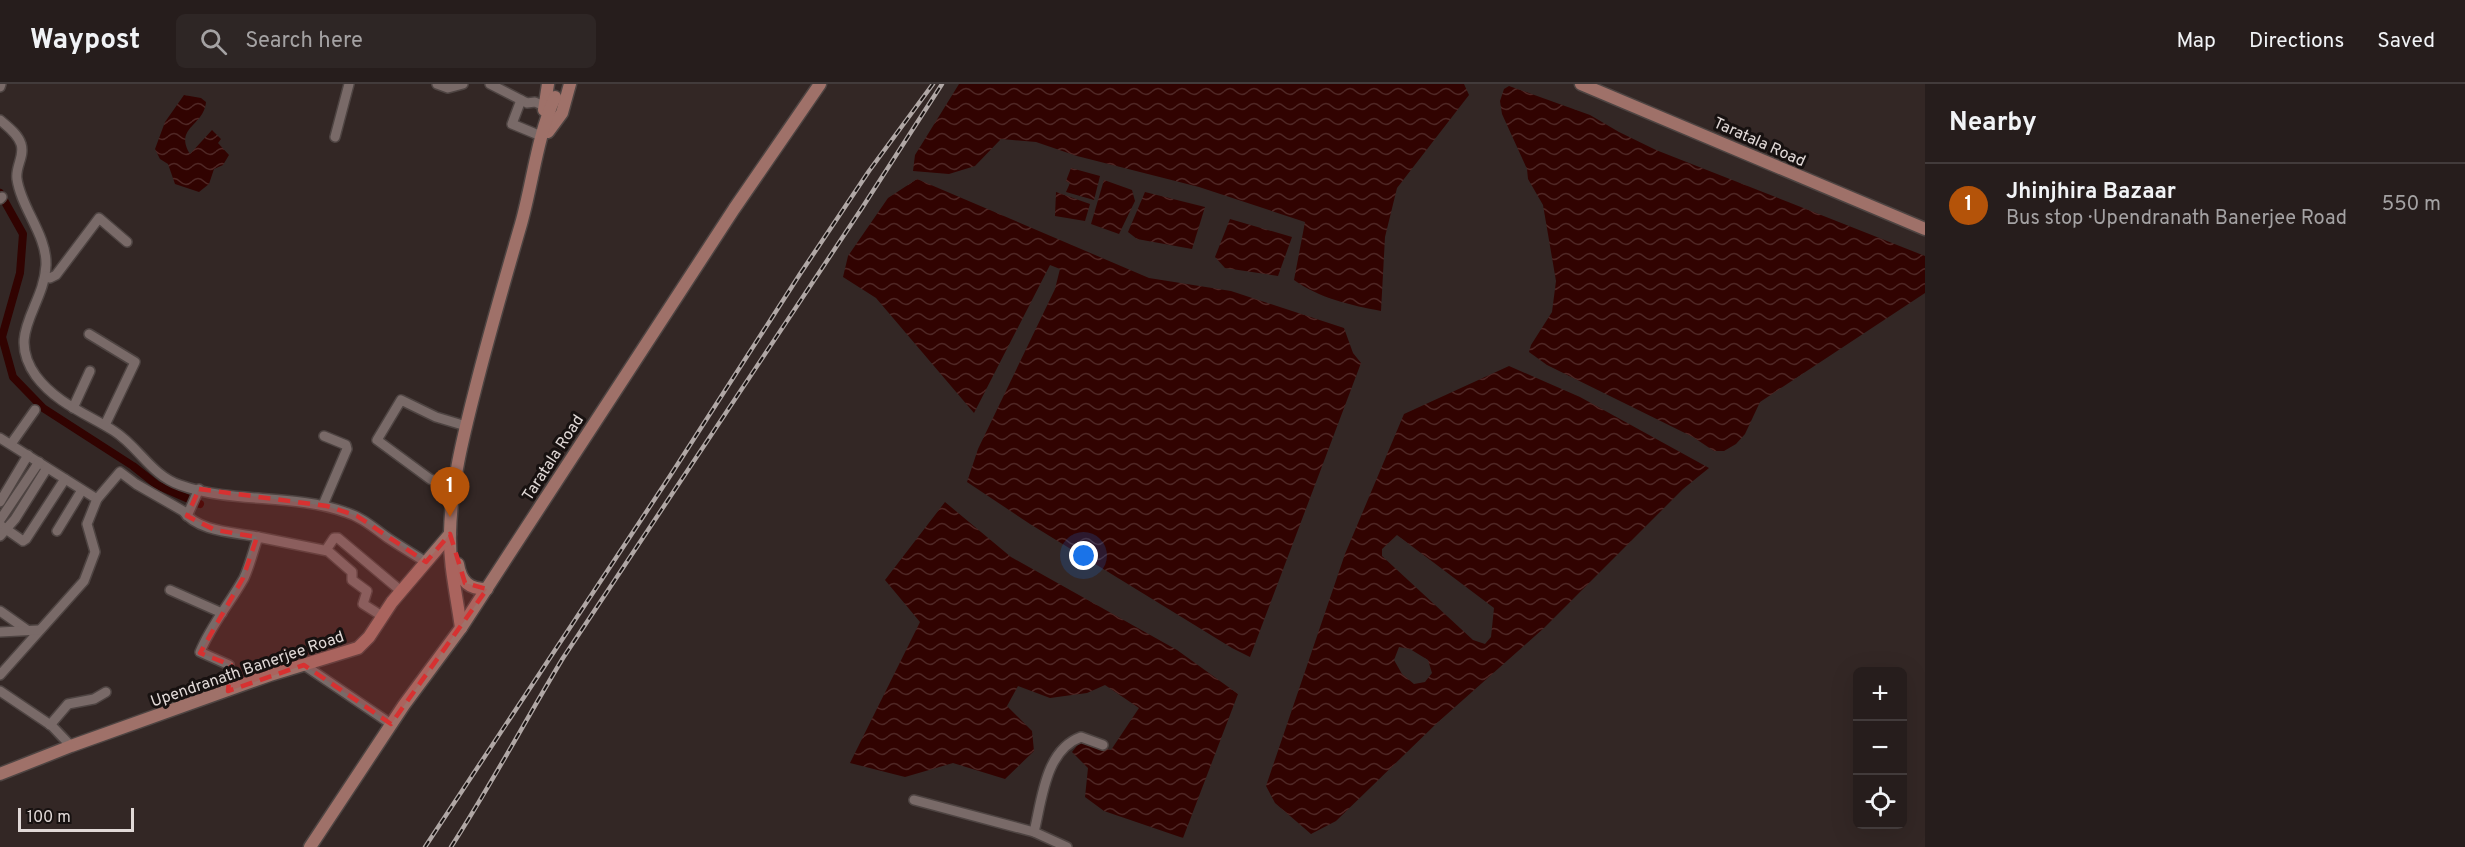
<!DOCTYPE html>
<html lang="en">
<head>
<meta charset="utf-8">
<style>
	:root { --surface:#261d1c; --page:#2e2625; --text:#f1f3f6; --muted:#a4a2a3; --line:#423b3b; --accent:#b45309 }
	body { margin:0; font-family:Overpass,sans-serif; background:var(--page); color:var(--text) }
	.controls { position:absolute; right:18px; bottom:18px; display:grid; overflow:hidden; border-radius:9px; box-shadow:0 6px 24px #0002 }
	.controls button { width:54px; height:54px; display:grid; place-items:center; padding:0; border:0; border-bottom:2px solid var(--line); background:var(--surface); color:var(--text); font:30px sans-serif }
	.scale { position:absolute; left:18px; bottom:15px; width:116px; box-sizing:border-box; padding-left:6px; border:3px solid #e1d9d7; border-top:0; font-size:16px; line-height:21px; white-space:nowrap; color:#e1d9d7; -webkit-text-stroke:4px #171110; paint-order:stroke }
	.you { position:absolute; left:1084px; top:472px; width:21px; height:21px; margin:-15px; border:4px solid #fff; border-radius:50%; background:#1a73e8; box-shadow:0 0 0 9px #1a73e833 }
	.badge { display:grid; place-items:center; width:39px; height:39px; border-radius:50%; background:var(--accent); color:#fff; font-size:20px; font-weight:700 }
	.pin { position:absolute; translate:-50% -50px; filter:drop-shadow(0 2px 3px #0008) }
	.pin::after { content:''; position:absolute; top:32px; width:21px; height:18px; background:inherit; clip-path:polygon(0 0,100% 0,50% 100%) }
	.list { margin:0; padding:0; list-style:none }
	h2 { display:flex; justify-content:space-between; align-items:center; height:78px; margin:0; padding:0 24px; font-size:26px }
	h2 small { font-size:20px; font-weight:400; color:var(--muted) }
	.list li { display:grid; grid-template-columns:39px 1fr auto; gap:18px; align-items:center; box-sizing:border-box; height:84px; padding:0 24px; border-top:2px solid var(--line) }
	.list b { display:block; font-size:22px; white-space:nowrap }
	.list p { margin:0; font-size:20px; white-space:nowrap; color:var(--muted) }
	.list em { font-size:20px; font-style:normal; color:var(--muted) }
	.icon { flex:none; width:33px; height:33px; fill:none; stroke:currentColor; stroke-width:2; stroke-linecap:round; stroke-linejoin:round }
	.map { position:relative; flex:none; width:1925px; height:763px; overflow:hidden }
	header { display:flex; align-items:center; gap:36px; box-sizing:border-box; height:84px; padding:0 30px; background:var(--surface); border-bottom:2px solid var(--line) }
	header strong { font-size:28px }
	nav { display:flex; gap:33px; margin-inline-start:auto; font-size:21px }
	.search { width:420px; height:54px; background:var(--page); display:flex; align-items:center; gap:15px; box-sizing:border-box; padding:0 21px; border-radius:9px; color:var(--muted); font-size:22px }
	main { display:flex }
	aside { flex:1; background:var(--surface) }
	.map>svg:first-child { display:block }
	.water { fill:url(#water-waves); fill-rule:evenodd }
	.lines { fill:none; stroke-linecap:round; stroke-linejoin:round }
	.canal { stroke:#310301; stroke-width:8 }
	.street-casing { stroke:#4e4442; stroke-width:12 }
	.secondary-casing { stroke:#4e4442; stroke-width:15 }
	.street { stroke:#796a68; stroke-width:9 }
	.secondary { stroke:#9f7169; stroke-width:12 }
	.rail-casing { stroke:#b0a7a5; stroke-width:4.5 }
	.rail { stroke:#171110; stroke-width:2; stroke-dasharray:7; stroke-linecap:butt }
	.marked { fill:#d73131; fill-opacity:0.2; stroke:#d73131; stroke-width:4.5; stroke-dasharray:12 8; stroke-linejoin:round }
	.labels { text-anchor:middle; stroke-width:6; stroke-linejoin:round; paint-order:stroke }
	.street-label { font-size:16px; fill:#e1d9d7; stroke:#171110 }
</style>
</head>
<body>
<header>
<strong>Waypost</strong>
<div class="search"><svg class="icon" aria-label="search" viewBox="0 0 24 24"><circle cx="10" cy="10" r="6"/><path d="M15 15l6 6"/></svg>Search here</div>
<nav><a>Map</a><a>Directions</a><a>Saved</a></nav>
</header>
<main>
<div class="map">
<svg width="1925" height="763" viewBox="0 0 1925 763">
	<defs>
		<pattern id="water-waves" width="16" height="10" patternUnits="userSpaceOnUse" patternTransform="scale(1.5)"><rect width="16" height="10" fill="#310301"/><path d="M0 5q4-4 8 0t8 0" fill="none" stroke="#4f2725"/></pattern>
	</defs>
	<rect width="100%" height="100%" fill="#332725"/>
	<!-- water -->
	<g class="water">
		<path d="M959,0H1464L1469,11L1397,104L1385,153L1381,227C1350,221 1319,214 1294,196L1305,138L1199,103L1077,72L1036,58L1001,55L975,82L949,90L913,87L915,71Z"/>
		<path d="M1509,2L1590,31L1619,48L1656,66L1925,172V209L1760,318L1745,350L1736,360L1724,367H1714L1693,353L1547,281L1529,268L1531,261L1552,228L1556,197L1543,121L1528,95L1527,85L1502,30L1500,17L1504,5Z"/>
		<path d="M184,11L201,14L206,18C204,42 174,43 190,70L212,46L221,55L218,59L229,71L223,81L214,85L209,100L199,108L175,100L168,80L160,75L155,65L165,38Z"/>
		<path d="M1071,84L1100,92L1094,116L1066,108L1070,99L1066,97Z"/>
		<path d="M917,95L1149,194L1231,207L1344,244L1353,269L1361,279L1250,573L1232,564L1030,440L967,398L978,365L1055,205L1060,185L1050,181L974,329L876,214L843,193L848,172L888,114Z"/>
		<path d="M1104,96L1132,106L1135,117L1119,150L1091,140Z"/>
		<path d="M1056,108L1090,120L1085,137L1055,132Z"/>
		<path d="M1145,108L1205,123L1192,165L1137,155L1128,148Z"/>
		<path d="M1230,135L1292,153L1278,192L1225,184L1215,173Z"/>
		<path d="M1509,282L1580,313L1709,384L1683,405L1544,544L1437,639L1336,737L1311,750L1275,719L1266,702L1345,470L1404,330ZM1397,451L1494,524L1491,553L1485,560L1473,556L1382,472V465ZM1399,563L1410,565L1428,576L1432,589L1425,598L1414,600L1402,590L1394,576Z"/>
		<path d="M945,418L1011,473L1177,566L1238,610L1183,754L1104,727L1085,713L1088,684L1072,668L1081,657L1111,666L1139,624L1105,601L1087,609L1050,614L1018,602L1007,622L1032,647L1034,667L1005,695L953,679L905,693L850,679L920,538L885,496Z"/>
	</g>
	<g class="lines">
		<!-- canal -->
		<path class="canal" d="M0,109L23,150L20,189L2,253L13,293L43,324L133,382L157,401L200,420"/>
		<defs>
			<g id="street">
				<path d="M437,0L448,4L463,0"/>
				<path d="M490,0L527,19L535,18L544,22"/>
				<path d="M0,3L1,0"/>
				<path d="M521,16L512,40L541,52"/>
				<path d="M0,36C7,42 18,50 21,60C25,72 15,83 17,95C21,124 47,151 46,181C44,224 5,249 36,292C56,319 87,330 114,347C138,362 152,392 180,401C233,420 292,409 345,428C362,433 374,444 388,454C400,462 413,470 426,478"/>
				<path d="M335,53L349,0"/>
				<path d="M0,115L2,113"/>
				<path d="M45,192L50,194L56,191L99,134L127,158"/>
				<path d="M89,250L135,278L105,341"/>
				<path d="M73,324L90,287"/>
				<path d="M0,354L97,415L87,440L95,468L84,497L0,591"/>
				<path d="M11,360L35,326"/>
				<path d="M454,405L430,395L377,356L401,316L436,333L466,342"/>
				<path d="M97,415L120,388L136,400L183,427C198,448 235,448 258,453"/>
				<path d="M0,418L28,371"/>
				<path d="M323,421L347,365L346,361L324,352"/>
				<path d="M187,432L199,405"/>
				<path d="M0,436L39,378"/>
				<path d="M0,441L23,457L26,455L65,395"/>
				<path d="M57,447L82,406"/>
				<path d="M0,452L15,435L47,384"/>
				<path d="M326,466L334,454H338L401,507"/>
				<path d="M170,506L222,529"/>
				<path d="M0,527L27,546"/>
				<path d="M0,548L39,546"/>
				<path d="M304,581L391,640"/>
				<path d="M0,607L52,642L71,662"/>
				<path d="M228,607L229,581L200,568C211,541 230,519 244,494C250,481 253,467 258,453L328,467L352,488V496L367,507L363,520L382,532"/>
				<path d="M50,641L68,620L94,615L106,608"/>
				<path d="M914,716L1034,748L1067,763"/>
				<path d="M1034,748C1042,716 1045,666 1081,653L1103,661"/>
			</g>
			<g id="secondary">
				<path d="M1581,0L1925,145"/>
				<path d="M544,26L548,0"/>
				<path d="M548,48L562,29L570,0"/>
				<path d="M458,480C461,498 469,505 487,505"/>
				<path d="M461,544C457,513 449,481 450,449C451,401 463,353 475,306C489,250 505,195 521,140C533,97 537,53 555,13"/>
				<path d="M0,690L71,662L270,591L358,564L369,553L392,518L450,450"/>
				<path d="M310,763L404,621L461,544L734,125L820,0"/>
			</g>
		</defs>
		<!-- street casing -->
		<use href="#street" class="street-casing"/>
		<!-- secondary casing -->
		<use href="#secondary" class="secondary-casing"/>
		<!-- street -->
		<use href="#street" class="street"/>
		<!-- secondary -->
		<use href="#secondary" class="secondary"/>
		<defs>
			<g id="rail">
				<path d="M425,763L670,392L800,190L869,87L933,0"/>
				<path d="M451,763C491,701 525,637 563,574L862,124L942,0"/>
			</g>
		</defs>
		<!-- rail casing -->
		<use href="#rail" class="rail-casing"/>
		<!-- rail -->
		<use href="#rail" class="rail"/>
	</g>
	<!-- marked area -->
	<path class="marked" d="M199,405L327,422L357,432L426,478L450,450L465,499L487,505L391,640L304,581L228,607L231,581L200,569L243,494L257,453L215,446L187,432Z"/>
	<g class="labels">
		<!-- street labels -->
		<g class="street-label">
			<text transform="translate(1760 57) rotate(24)" y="6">Taratala Road</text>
			<text transform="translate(552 373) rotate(-57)" y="6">Taratala Road</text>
			<text transform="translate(247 584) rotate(-19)" y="6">Upendranath Banerjee Road</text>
		</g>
	</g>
</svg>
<div class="controls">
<button>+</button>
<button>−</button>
<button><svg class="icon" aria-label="locate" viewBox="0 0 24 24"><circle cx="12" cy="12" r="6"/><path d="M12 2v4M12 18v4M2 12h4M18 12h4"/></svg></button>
</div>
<div class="scale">100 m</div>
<div class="you"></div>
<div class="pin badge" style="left:450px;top:433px">1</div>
</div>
<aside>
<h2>Nearby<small></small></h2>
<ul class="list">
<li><span class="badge">1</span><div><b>Jhinjhira Bazaar</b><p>Bus stop · Upendranath Banerjee Road</p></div><em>550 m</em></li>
</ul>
</aside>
</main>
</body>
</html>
